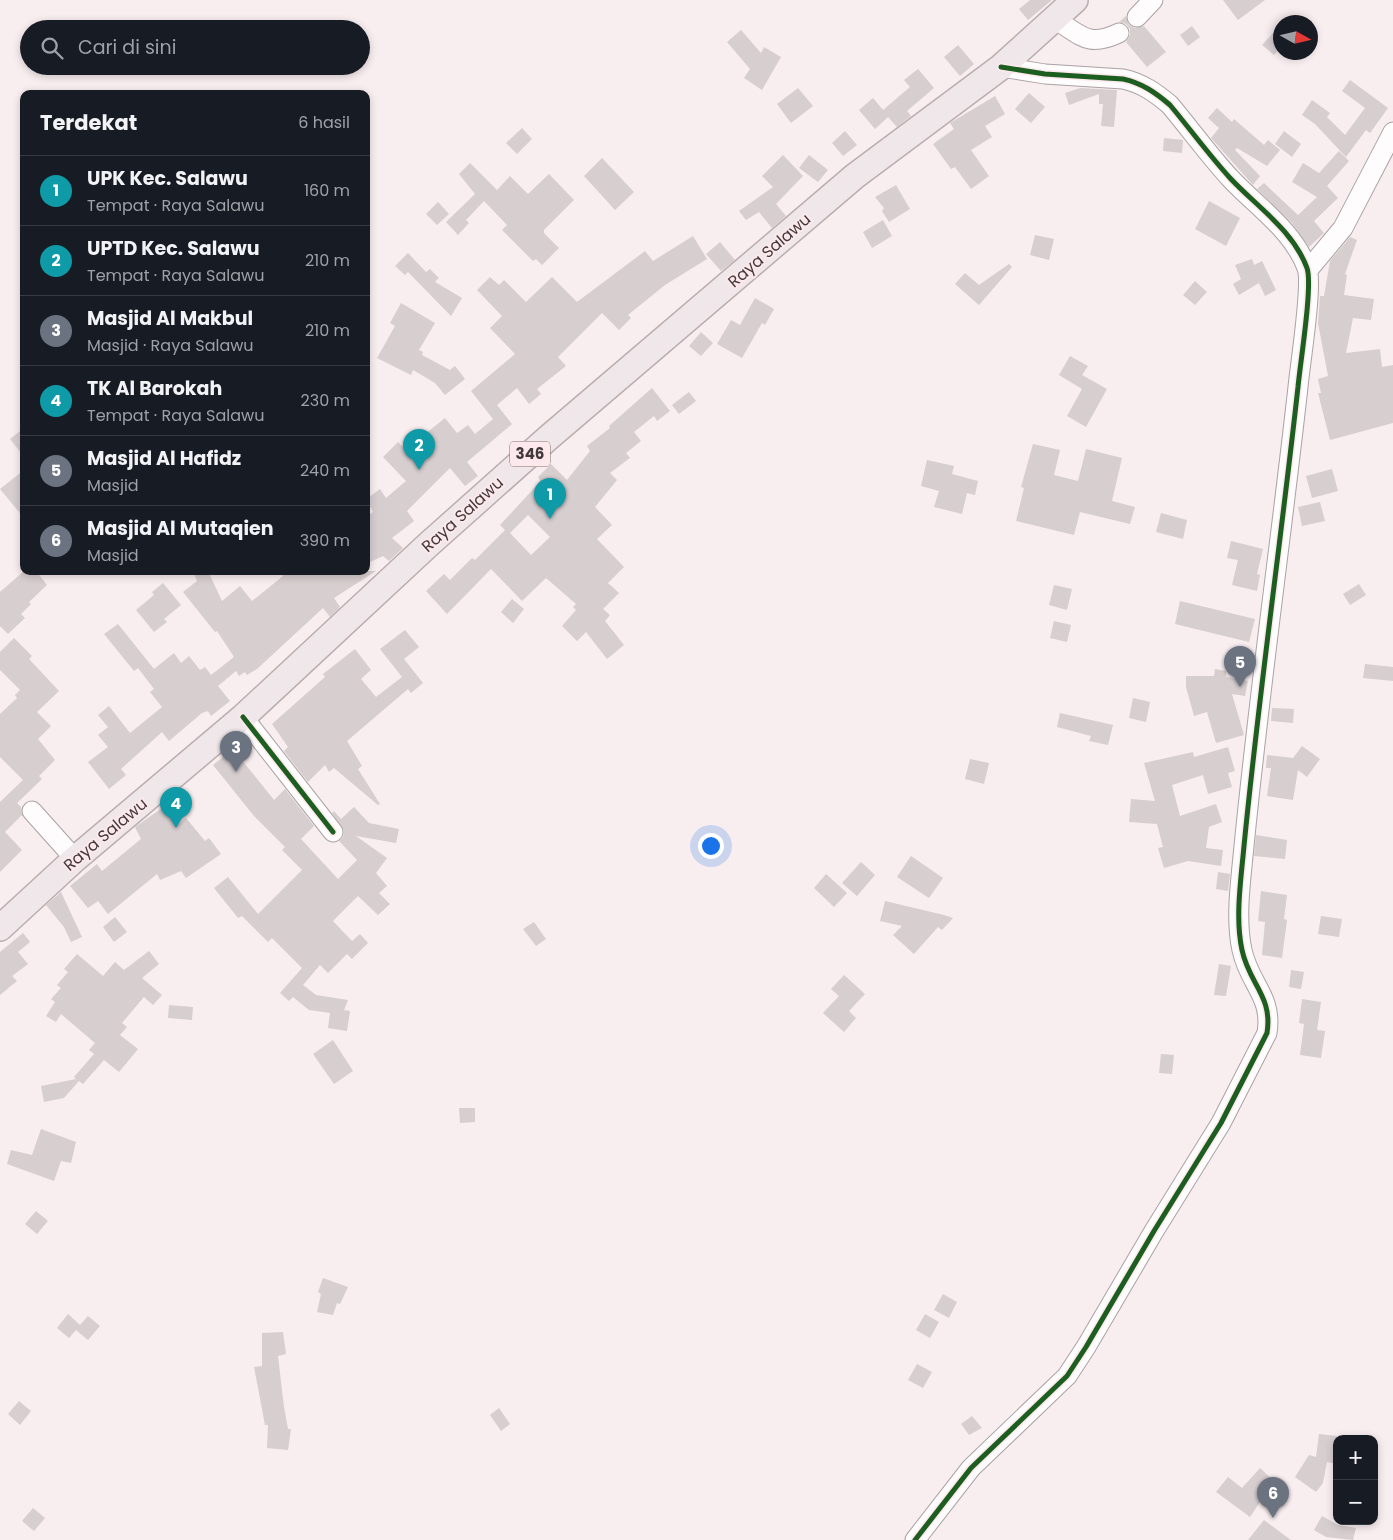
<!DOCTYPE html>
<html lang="id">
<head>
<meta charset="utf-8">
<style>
	:root { --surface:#171b24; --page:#20242c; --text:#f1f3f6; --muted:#9ea1a6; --line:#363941; --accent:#0b8043 }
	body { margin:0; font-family:Poppins,sans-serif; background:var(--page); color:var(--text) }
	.controls { position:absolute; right:15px; bottom:15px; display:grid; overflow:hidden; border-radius:10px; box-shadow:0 2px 8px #0003 }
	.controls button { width:45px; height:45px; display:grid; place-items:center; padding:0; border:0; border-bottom:1px solid var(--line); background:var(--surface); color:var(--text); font:25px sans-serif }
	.compass { position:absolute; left:1273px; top:15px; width:45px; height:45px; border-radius:50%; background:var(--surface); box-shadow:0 2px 8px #0003; rotate:98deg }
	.you { position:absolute; left:710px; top:845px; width:18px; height:18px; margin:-12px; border:4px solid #fff; border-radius:50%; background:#1a73e8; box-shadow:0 0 0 8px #1a73e833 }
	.badge { display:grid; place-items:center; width:32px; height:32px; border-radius:50%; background:var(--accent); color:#fff; font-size:16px; font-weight:700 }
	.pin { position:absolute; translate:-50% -41px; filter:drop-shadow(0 1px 2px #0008) }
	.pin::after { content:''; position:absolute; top:26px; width:18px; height:15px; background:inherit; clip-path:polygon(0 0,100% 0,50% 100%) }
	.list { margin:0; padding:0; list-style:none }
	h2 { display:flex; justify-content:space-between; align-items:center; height:65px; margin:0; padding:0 20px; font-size:21px }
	h2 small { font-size:16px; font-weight:400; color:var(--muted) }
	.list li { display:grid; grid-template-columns:32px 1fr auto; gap:15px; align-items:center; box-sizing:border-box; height:70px; padding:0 20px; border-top:1px solid var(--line) }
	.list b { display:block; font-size:19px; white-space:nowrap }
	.list p { margin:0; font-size:16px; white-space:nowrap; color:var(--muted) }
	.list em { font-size:16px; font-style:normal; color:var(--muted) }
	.icon { flex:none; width:28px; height:28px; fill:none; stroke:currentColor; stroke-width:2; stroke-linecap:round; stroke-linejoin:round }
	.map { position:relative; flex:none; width:1393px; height:1540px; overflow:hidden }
	.search { position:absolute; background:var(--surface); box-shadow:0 2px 8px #0003; left:20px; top:20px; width:350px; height:55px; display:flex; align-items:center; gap:12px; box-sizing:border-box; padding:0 18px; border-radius:28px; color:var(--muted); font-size:19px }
	.panel { position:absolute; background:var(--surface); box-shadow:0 2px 8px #0003; left:20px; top:90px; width:350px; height:485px; border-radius:10px }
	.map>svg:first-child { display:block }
	.building { fill:#d7ced0; fill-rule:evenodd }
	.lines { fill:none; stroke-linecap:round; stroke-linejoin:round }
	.minor-casing { stroke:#aaa2a4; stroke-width:21 }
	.major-casing { stroke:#bcadb0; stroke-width:28 }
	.minor { stroke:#fefcfd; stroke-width:19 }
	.major { stroke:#efe7e9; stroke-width:25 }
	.cycleway-casing { stroke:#fde8ec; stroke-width:8 }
	.cycleway { stroke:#1b5e20; stroke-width:5 }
	.labels { text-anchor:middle; stroke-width:4; stroke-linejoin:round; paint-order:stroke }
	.shield { fill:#fde8ec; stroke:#796e6f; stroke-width:1 }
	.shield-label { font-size:15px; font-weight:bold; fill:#41393a }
	.street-label { font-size:16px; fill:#41393a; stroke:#fde8ec }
</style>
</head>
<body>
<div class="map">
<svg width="1393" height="1540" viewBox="0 0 1393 1540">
	<rect width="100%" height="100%" fill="#f8edef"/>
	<!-- building -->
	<g class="building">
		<path d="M1030,0H1052L1028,20L1019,9Z"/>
		<path d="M1223,0H1265L1238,20Z"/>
		<path d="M1126,16L1129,25L1134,28L1144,26L1166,52L1147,67L1126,42L1130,35V29L1126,24L1119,22Z"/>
		<path d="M1192,26L1200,37L1188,46L1180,35Z"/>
		<path d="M741,30L761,53L764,47L781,57L762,90L744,78L750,69L727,42Z"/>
		<path d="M1274,32L1280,38V48L1274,55L1262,45Z"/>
		<path d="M958,45L974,64L960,76L944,57Z"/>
		<path d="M918,69L934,88L907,111L911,116L897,127L888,117L875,129L859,110L873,98L883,110L910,87L904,80Z"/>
		<path d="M1350,80L1388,108L1370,133L1366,130L1346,157L1315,124L1302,115L1312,100L1330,113L1327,117L1345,135L1365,108L1342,91Z"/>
		<path d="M798,88L813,106L791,123L777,104Z"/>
		<path d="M1080,88L1117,90L1114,127L1101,126L1103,104H1099V94L1069,105L1065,93Z"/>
		<path d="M1029,93L1045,107L1031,123L1015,109Z"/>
		<path d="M995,96L1005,114L985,126L992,137L971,150L989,176L971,189L955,167L951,169L933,144L954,129L950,123Z"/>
		<path d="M1217,108L1232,122L1234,119L1264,145L1268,140L1280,150L1267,166L1237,148L1235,150L1260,176L1253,185L1211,138L1219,128L1208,118Z"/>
		<path d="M522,128L532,139L517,154L506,143Z"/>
		<path d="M845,131L857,145L843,156L832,143Z"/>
		<path d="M1284,131L1301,144L1292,157L1275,144Z"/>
		<path d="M1164,138L1183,140L1182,153L1163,151Z"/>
		<path d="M1339,151L1349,161L1327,186L1338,198L1314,221L1324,233L1309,247L1292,223L1257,189L1264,183L1298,215L1317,197L1292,182L1303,163L1319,173Z"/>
		<path d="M783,155L803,176L776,204L786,216L772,228L759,212L746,220L739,211L773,187L762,176Z"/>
		<path d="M809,155L828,170L818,182L799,168Z"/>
		<path d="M602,158L634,192L615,210L584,176Z"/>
		<path d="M470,163L497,190L510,176L528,194L549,174L574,200L544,230V233L559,248L542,265L536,259L533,261L502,230L507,225L484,201L466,220L469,223L458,235L446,222L475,194L459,174Z"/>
		<path d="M896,185L910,209L889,222L882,211L884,208L875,197Z"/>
		<path d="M1209,201L1240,218L1226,246L1195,229Z"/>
		<path d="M438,202L449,214L437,225L426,214Z"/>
		<path d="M883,220L892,236L872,248L863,232Z"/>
		<path d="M1035,235L1054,239L1049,260L1030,255Z"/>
		<path d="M693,236L707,259L665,285L628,315L631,318L619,330L602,313L558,357L566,366L537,389L541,394L529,404L517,388L497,405L512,424L467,462L478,476L465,486L450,468L407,511L414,521L392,538L403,548L389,561L383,556L366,564V517L373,512L366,499L380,489L386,498L406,481L383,457L398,442L407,451L415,436L419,439L445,418L457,433L468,425L475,434L493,419L471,391L515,354L490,328L502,316L477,290L490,277L499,285L504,280L526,302L552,277L577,302L645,251L653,261Z"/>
		<path d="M1350,237L1357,240L1345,274L1347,275L1344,295L1374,299L1371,320L1353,318L1346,353L1380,349L1382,367L1393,365V423L1330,440L1318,393H1321L1318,379L1328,376L1318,323L1319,310L1320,296H1324L1330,261Z"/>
		<path d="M720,242L735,260L721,271L706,254Z"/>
		<path d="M408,253L426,272L430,269L439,278L435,282L462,298L451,316L408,272L405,275L395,266Z"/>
		<path d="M1252,259L1254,265L1262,261L1276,290L1265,296L1259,283L1239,295L1233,284L1241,279L1235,265Z"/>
		<path d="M1009,264L1012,267L979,305L955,284L965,273L979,285Z"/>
		<path d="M1195,281L1207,292L1195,305L1183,295Z"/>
		<path d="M755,298L774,309L765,325L762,323L742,358L717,344L731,320L740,325Z"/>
		<path d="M401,303L435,323L419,350L423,352L422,355L450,370L455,366L465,379L445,395L435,383L413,370L411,375L377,358L395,326L390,323Z"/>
		<path d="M701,332L713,343L701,356L689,346Z"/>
		<path d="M1070,356L1088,366L1082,375L1107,389L1086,427L1067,416L1082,389L1059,375Z"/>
		<path d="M652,388L670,411L657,421L654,416L634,432L641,441L626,453L630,458L610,473L617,480L595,507L612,525L597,539L624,567L608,583L619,593L603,609L610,615L605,621L624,645L607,659L586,632L577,641L562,626L576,610L573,607L576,604L546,578L522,601L491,569L447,614L426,591L444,574L450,580L472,558L475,560L505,530L500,525L539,483L540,480L538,477L551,464L567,480L590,451L587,446L610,428L609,426ZM528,515L550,537L531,555L510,533Z"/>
		<path d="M689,392L696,401L679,414L672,405Z"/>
		<path d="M24,428V457L10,439Z"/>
		<path d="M1033,444L1060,450L1054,475L1078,481L1086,449L1122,458L1112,501L1135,507L1130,524L1080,512L1074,535L1016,521L1024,488L1021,487Z"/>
		<path d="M927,460L954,466L952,474L978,481L975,495L967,493L962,514L934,507L939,491L921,486Z"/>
		<path d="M1332,469L1338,491L1312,498L1306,476Z"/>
		<path d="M24,470V518L0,489Z"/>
		<path d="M1320,502L1325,521L1302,526L1298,507Z"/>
		<path d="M1161,513L1187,520L1183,539L1156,532Z"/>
		<path d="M1231,541L1263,549L1257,574L1260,575L1257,591L1232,585L1238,560L1227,558Z"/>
		<path d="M24,571H36L47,585L29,602L31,604L21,614L25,618L8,634L0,626V592Z"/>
		<path d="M193,571H208L222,601L240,586L252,601L283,576L281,571H376L334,598L340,607L330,617L323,608L257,669L247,675L245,672L239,676L236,671L218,686L230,701L211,716L208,711L202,713L169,741L162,732L121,769L126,775L109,789L88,762L108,747L98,735L108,727L98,715L109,706L130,733L162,707L150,692L154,689L138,668L134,671L104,634L118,624L154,669L174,653L181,663L189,656L200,670L205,667L211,675L234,657L217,631L215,632L183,592L197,581Z"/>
		<path d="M163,583L181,605L164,619L167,622L154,632L136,610L154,595L152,592Z"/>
		<path d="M1359,584L1366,595L1350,605L1343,594Z"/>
		<path d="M1054,585L1072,589L1067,610L1049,605Z"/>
		<path d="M512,599L524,609L513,623L501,612Z"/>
		<path d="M1180,601L1255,619L1249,642L1175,624Z"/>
		<path d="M1054,621L1071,625L1067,642L1050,638Z"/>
		<path d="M405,630L419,647L404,659L423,683L411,693L408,689L347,741L362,766L358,769L380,804L378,805L334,768L329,772L325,765L308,782L284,751L288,747L272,724L325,677L323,674L355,649L371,670L361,679L376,697L402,677L380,649Z"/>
		<path d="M14,638L32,656L29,659L59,691L37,712L51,726L38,739L55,760L39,776L42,779L17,803L21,807L22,815L5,832L22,850L0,872V802L23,780L0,757V714L17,698L15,695L20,690L0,670V652Z"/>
		<path d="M1365,664L1393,667V681L1363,678Z"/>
		<path d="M1215,669L1226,671V677L1248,681L1245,696L1232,694L1244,735L1216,743L1207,712L1194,716L1186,687V676H1214Z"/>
		<path d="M1133,698L1150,702L1146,722L1129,718Z"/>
		<path d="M1272,708L1294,709L1293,723L1271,721Z"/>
		<path d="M1060,713L1113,725L1108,745L1089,741L1091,736L1057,727Z"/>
		<path d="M1302,746L1320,759L1307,777L1298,770L1293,800L1267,796L1271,768H1266L1267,755L1293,758Z"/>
		<path d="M1228,747L1235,771L1228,773L1232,787L1208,794L1203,775L1172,785L1180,816L1216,804L1222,822L1209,827L1206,848L1223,850L1221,866L1188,861L1164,868L1158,848L1163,847L1157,824L1129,822L1131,799L1155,801L1144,763L1193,752L1194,757Z"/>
		<path d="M233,749L274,800L285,789L314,826L301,839L338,879L357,860L339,841L343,837L344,830L332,813L334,811L341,819L354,807L369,823L399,829L396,843L356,836L387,858L376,873L387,886L379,893L390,904L378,915L358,896L333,921L352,941L360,934L368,943L352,959L347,954L328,973L320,965L303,985L316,995L348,1000L344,1010L350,1011L347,1031L328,1028L330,1013L309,1010L293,997L289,1001L280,993L302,968L272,938L268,942L242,916L238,918L214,888L228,877L258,914L302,870L282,850L285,847L254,816L213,765Z"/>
		<path d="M970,759L989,763L984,784L965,779Z"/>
		<path d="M165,806L179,824L186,818L205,841L209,838L221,854L186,878L181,871L160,880L157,874L108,914L98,901L88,908L70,886L97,864L102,871L141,839L135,827Z"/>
		<path d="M1256,835L1287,840L1285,859L1254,856Z"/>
		<path d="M911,856L943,878L929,898L897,877Z"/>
		<path d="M861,862L875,875L857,896L842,883Z"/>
		<path d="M1218,872L1230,874L1228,891L1216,889Z"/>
		<path d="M826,874L847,893L834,907L814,888Z"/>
		<path d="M1261,891L1287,895L1284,919L1287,920L1282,958L1262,955L1265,922L1258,921Z"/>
		<path d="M61,892L82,937L71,942L64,927L46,905Z"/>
		<path d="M885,901L944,915L953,918L942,930L938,927L914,954L893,935L902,926L880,921Z"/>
		<path d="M1321,916L1342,919L1339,937L1318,934Z"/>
		<path d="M115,917L127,932L114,942L103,927Z"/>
		<path d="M534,922L546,939L536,946L523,929Z"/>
		<path d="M23,933L30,942L18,952L28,964L12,976L17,981L0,995V952Z"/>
		<path d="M149,951L159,964L142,978L162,995L153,1005L144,997L122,1023L127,1027L120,1035L138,1049L119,1072L104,1060L83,1084L79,1081L64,1098L44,1102L41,1086L76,1079L74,1077L94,1054L89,1050L95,1043L61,1014L56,1022L46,1016L55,1002L51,999L61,988L57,985L68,972L64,969L77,954L103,976L115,962L124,970Z"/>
		<path d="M1219,964L1231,966L1226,996L1214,995Z"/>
		<path d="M1291,970L1304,972L1301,989L1289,987Z"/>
		<path d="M844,975L865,994L849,1011L856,1018L844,1032L823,1013L839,996L831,989Z"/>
		<path d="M1302,999L1321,1002L1317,1030L1325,1031L1321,1058L1300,1055L1304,1024L1299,1023Z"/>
		<path d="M169,1005L193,1007L192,1020L168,1018Z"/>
		<path d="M333,1040L353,1071L334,1084L313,1054Z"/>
		<path d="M1161,1054L1174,1055L1172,1074L1159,1073Z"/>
		<path d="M459,1108H475V1122L460,1123Z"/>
		<path d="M41,1129L76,1142L71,1163L61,1161L54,1181L7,1164L11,1150L32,1155Z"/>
		<path d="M36,1211L48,1221L37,1234L25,1224Z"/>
		<path d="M323,1278L348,1287L340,1304L337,1303L333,1315L317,1312L321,1294L318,1292Z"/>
		<path d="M943,1294L957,1302L949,1318L934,1310Z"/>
		<path d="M68,1314L80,1325L88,1316L100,1326L88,1340L76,1330L69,1338L57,1328Z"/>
		<path d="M925,1314L939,1322L930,1338L916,1330Z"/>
		<path d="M283,1332L286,1354L278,1356L284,1407L288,1429H291L288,1450L267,1448L268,1425H265L254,1367L262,1366V1333Z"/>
		<path d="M917,1364L932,1372L923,1388L908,1380Z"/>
		<path d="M19,1401L31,1411L20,1425L8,1414Z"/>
		<path d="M499,1408L510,1424L501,1431L490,1415Z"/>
		<path d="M972,1416L982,1428L969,1435L961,1424Z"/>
		<path d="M1319,1434L1337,1436V1464L1327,1462L1323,1483L1316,1492L1295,1477L1309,1455L1316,1457Z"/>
		<path d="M1260,1468L1277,1484L1262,1499L1250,1517L1216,1492L1228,1477L1242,1488Z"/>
		<path d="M33,1508L45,1518L34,1531L22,1521Z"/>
		<path d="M1322,1516L1338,1525L1356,1528L1353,1540L1326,1537L1314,1530Z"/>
		<path d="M1264,1520L1291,1540H1248Z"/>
	</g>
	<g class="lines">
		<defs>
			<g id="minor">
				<path d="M1137,17L1153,0"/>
				<path d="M1054,19C1082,35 1087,48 1119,33"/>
				<path d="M1308,270L1343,228L1393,132"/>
				<path d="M243,717L333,832"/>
				<path d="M32,811L75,859"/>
				<path d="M915,1540L971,1468L1067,1376L1086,1347L1154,1231L1221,1123L1267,1033C1273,996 1249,984 1242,950C1235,918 1241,879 1244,846C1259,693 1281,540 1298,387C1300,364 1313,285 1307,268C1293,230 1256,206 1230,178C1209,155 1190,129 1170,105C1156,93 1142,83 1123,79L1045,74L1001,67"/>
			</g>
			<path id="major" d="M0,928L75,859L243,717L429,544L548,438L855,176L1001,67L1075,0"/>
		</defs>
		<!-- minor casing -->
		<use href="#minor" class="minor-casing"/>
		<!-- major casing -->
		<use href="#major" class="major-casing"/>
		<!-- minor -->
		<use href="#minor" class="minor"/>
		<!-- major -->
		<use href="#major" class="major"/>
		<defs>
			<g id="cycleway">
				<path d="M243,717L333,832"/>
				<path d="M915,1540L971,1468L1067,1376L1086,1347L1154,1231L1221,1123L1267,1033C1273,996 1249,984 1242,950C1235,918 1241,879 1244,846C1259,693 1281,540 1298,387C1300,364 1313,285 1307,268C1293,230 1256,206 1230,178C1209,155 1190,129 1170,105C1156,93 1142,83 1123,79L1045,74L1001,67"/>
			</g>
		</defs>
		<!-- cycleway casing -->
		<use href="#cycleway" class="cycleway-casing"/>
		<!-- cycleway -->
		<use href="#cycleway" class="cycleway"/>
	</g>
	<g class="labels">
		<!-- shield labels -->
		<rect class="shield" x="510" y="441.5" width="40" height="25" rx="4"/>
		<g class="shield-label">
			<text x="530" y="459">346</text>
		</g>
		<!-- street labels -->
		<g class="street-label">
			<text transform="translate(769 250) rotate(-41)" y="6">Raya Salawu</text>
			<text transform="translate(462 514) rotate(-42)" y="6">Raya Salawu</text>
			<text transform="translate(105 834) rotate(-40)" y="6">Raya Salawu</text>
		</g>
	</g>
</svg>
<div class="controls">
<button>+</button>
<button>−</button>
</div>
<svg class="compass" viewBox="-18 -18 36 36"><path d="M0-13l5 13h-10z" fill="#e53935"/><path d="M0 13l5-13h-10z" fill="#9ea1a6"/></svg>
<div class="you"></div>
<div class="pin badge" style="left:550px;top:519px;background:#0f9aa8">1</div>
<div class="pin badge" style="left:419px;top:470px;background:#0f9aa8">2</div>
<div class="pin badge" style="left:236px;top:772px;background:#6b7280">3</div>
<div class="pin badge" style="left:176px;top:828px;background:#0f9aa8">4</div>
<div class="pin badge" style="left:1240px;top:687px;background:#6b7280">5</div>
<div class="pin badge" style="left:1273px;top:1518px;background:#6b7280">6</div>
<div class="search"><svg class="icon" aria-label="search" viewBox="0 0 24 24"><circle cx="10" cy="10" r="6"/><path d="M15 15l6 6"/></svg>Cari di sini</div>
<section class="panel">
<h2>Terdekat<small>6 hasil</small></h2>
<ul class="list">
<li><span class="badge" style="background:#0f9aa8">1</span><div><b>UPK Kec. Salawu</b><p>Tempat · Raya Salawu</p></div><em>160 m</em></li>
<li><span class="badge" style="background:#0f9aa8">2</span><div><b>UPTD Kec. Salawu</b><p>Tempat · Raya Salawu</p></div><em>210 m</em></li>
<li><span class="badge" style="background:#6b7280">3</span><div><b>Masjid Al Makbul</b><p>Masjid · Raya Salawu</p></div><em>210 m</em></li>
<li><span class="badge" style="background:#0f9aa8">4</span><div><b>TK Al Barokah</b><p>Tempat · Raya Salawu</p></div><em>230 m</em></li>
<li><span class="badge" style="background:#6b7280">5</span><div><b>Masjid Al Hafidz</b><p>Masjid</p></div><em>240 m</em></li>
<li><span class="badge" style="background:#6b7280">6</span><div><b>Masjid Al Mutaqien</b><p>Masjid</p></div><em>390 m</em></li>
</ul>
</section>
</div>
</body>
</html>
